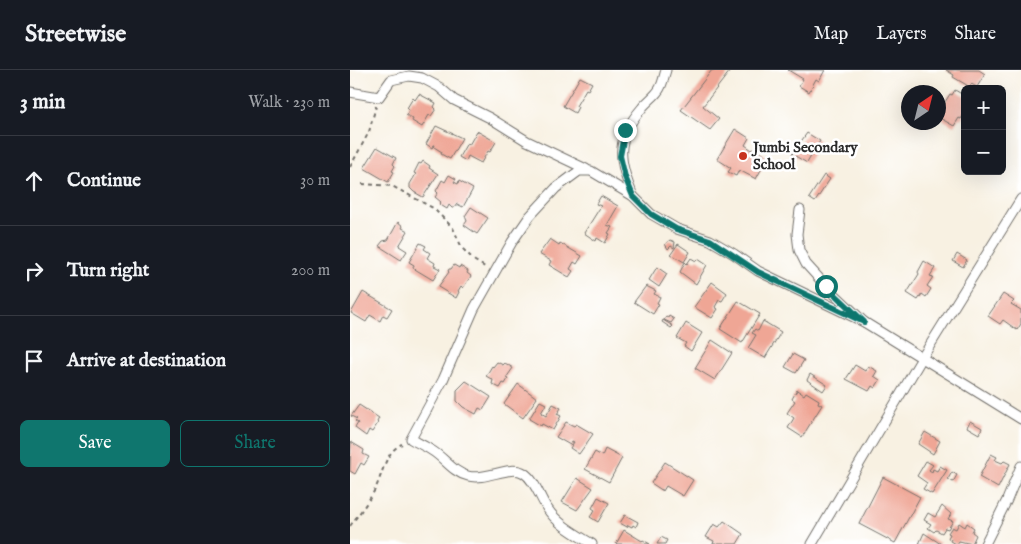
<!DOCTYPE html>
<html lang="en">
<head>
<meta charset="utf-8">
<style>
	:root { --surface:#171b24; --page:#20242c; --text:#f1f3f6; --muted:#9ea1a6; --line:#363941; --accent:#0f766e }
	body { margin:0; font-family:"IM FELL English",serif; background:var(--page); color:var(--text) }
	.controls { position:absolute; right:15px; top:15px; display:grid; overflow:hidden; border-radius:8px; box-shadow:0 5px 20px #0002 }
	.controls button { width:45px; height:45px; display:grid; place-items:center; padding:0; border:0; border-bottom:1px solid var(--line); background:var(--surface); color:var(--text); font:25px sans-serif }
	.compass { position:absolute; left:551px; top:15px; width:45px; height:45px; border-radius:50%; background:var(--surface); box-shadow:0 5px 20px #0002; rotate:35deg }
	.stop { position:absolute; width:15px; height:15px; margin:-11px; border:4px solid #0f766e; border-radius:50%; background:#fff }
	.stop.end { background:#0f766e; border-color:#fff; box-shadow:0 1px 5px #0008 }
	.list { margin:0; padding:0; list-style:none }
	h2 { display:flex; justify-content:space-between; align-items:center; height:65px; margin:0; padding:0 20px; font-size:21px }
	h2 small { font-size:16px; font-weight:400; color:var(--muted) }
	.list li { display:grid; grid-template-columns:32px 1fr auto; gap:15px; align-items:center; box-sizing:border-box; height:90px; padding:0 20px; border-top:1px solid var(--line) }
	.list b { display:block; font-size:19px; white-space:nowrap }
	.list em { font-size:16px; font-style:normal; color:var(--muted) }
	.actions { display:flex; gap:10px; padding:15px 20px }
	.actions a { flex:1; padding:11px 0; border:1px solid var(--accent); border-radius:8px; text-align:center; font-size:18px; color:var(--accent) }
	.actions .main { background:var(--accent); color:#fff }
	.icon { flex:none; width:28px; height:28px; fill:none; stroke:currentColor; stroke-width:2; stroke-linecap:round; stroke-linejoin:round }
	.map { position:relative; flex:none; width:671px; height:474px; overflow:hidden }
	header { display:flex; align-items:center; gap:30px; box-sizing:border-box; height:70px; padding:0 25px; background:var(--surface); border-bottom:1px solid var(--line) }
	header strong { font-size:24px }
	nav { display:flex; gap:28px; margin-inline-start:auto; font-size:18px }
	main { display:flex }
	aside { flex:1; background:var(--surface) }
	.map>svg:first-child { display:block }
	.building { fill:#efa695 }
	.lines { fill:none; stroke-linecap:round; stroke-linejoin:round }
	.minor-casing { stroke:#73706b; stroke-width:11 }
	.path { stroke:#73706b; stroke-width:2; stroke-dasharray:4 4; stroke-linecap:butt }
	.minor { stroke:#fff; stroke-width:9 }
	.route { stroke:#0f766e; stroke-width:6 }
	.poi-dot { fill:#c8321e; stroke:#fff; stroke-width:2 }
	.labels { text-anchor:middle; stroke-width:5; stroke-linejoin:round; paint-order:stroke }
	.poi-label { font-size:15px; font-weight:bold; fill:#2b2b2b; stroke:#fff; text-anchor:start }
</style>
</head>
<body>
<header>
<strong>Streetwise</strong>
<nav><a>Map</a><a>Layers</a><a>Share</a></nav>
</header>
<main>
<aside>
<h2>3 min<small>Walk · 230 m</small></h2>
<ul class="list">
<li><svg class="icon" aria-label="ahead" viewBox="0 0 24 24"><path d="M12 20V5M6 11l6-6 6 6"/></svg><div><b>Continue</b></div><em>30 m</em></li>
<li><svg class="icon" aria-label="right" viewBox="0 0 24 24"><path d="M7 20v-9h11M14 6l5 5-5 5"/></svg><div><b>Turn right</b></div><em>200 m</em></li>
<li><svg class="icon" aria-label="arrive" viewBox="0 0 24 24"><path d="M6 21V4h12l-3 4 3 4H6"/></svg><div><b>Arrive at destination</b></div></li>
</ul>
<div class="actions"><a class="main">Save</a><a>Share</a></div>
</aside>
<div class="map">
<svg width="671" height="474" viewBox="0 0 671 474">
	<rect width="100%" height="100%" fill="#fff"/>
	<filter id="ink" filterUnits="userSpaceOnUse"><feTurbulence type="fractalNoise" baseFrequency=".02" numOctaves="2"/><feDisplacementMap in="SourceGraphic" scale="10" xChannelSelector="R" yChannelSelector="G"/><feConvolveMatrix kernelMatrix="1 2 1 2 8 2 1 2 1" color-interpolation-filters="sRGB"/></filter>
	<filter id="wash" filterUnits="userSpaceOnUse"><feTurbulence type="fractalNoise" baseFrequency=".0096" numOctaves="4" result="noise"/><feDisplacementMap in="SourceGraphic" scale="20" xChannelSelector="R" yChannelSelector="G"/><feGaussianBlur stdDeviation="1.12" result="paint"/><feColorMatrix in="noise" values="0 0 0 0 0 0 0 0 0 0 0 0 0 0 0 0 0 1.4 0 .05"/><feComposite in="paint" operator="in"/></filter>
	<g filter="url(#wash)">
		<rect width="100%" height="100%" fill="#f8f1e2"/>
		<g id="blocks">
			<!-- building -->
			<g class="building">
				<path d="M362,0L380,1L353,36L369,49L360,60L331,40Z"/>
				<path d="M438,0H475L469,11L466,9L459,22L449,16L453,9Z"/>
				<path d="M596,0H629L635,4L627,17L621,14L620,17L603,7L604,5Z"/>
				<path d="M230,7L242,13L238,20L236,19L226,36L228,37L225,43L213,36Z"/>
				<path d="M605,20L615,26V43L611,49L609,48L604,56L588,47V43L600,24L602,25Z"/>
				<path d="M69,24L86,33L84,37L86,39L81,46L79,45L72,57L62,51L63,49L56,45L59,40L57,38L63,28L65,30Z"/>
				<path d="M86,56L112,68L100,89L91,84L92,82L84,77L85,75H84L82,78L76,74Z"/>
				<path d="M385,59L399,68L395,75L402,80L404,79L418,87L406,109L389,100L386,106L378,102L381,98L367,89Z"/>
				<path d="M127,61L146,72L140,82L138,81L131,93L118,86L116,91L109,87L117,73L119,75Z"/>
				<path d="M457,63L470,71L457,93L442,84Z"/>
				<path d="M27,77L46,88L43,94L45,96L42,101L44,102L38,112L14,98Z"/>
				<path d="M73,91L80,96L79,98L88,104L73,127L64,122L60,118V114L66,104L64,103L69,93L71,94Z"/>
				<path d="M99,105L106,109L104,112L108,114L109,111L123,119L113,137L107,134L104,138H102L99,135L97,139L89,134L91,132L85,127L88,123L86,121L92,110L95,112Z"/>
				<path d="M474,105L480,109L465,132L459,128Z"/>
				<path d="M251,126L268,136L257,155L262,157L258,163L260,164L255,173L247,168L246,171L234,163L251,136L246,134Z"/>
				<path d="M121,137L138,148L127,164L114,155L117,151L115,146Z"/>
				<path d="M48,152L53,156L52,158L58,161L49,176L57,181L51,190L29,176L33,171L38,170Z"/>
				<path d="M200,169L209,175L210,173L232,186L227,194L224,192L220,199L223,201L219,207L199,195L201,191L189,184Z"/>
				<path d="M320,170L325,172L324,178L321,176L318,179L315,174Z"/>
				<path d="M70,173L76,176L74,179L80,183L77,188L85,193L84,196L90,199L83,210L63,198L64,195L59,192Z"/>
				<path d="M328,174L340,182L334,192L321,184Z"/>
				<path d="M607,184L617,190L613,197L603,191Z"/>
				<path d="M341,188L346,191L348,189L357,195L346,214L330,202L335,192L337,194Z"/>
				<path d="M574,191L585,198L580,206L583,207L577,216L581,219L576,227L572,224L568,230L557,223L569,204L568,202Z"/>
				<path d="M104,195L109,198L110,196L118,201L117,203L121,206L113,218L111,216L108,221L109,222L106,228L88,217L99,202L98,201L99,199H101Z"/>
				<path d="M307,197L317,204L309,217L299,210Z"/>
				<path d="M362,212L377,223L372,231L369,230L365,237L368,239L362,248L344,237Z"/>
				<path d="M296,216L306,221L304,224L310,227L307,233L309,234L303,244L284,232Z"/>
				<path d="M13,222L42,239L37,247L33,245L30,251L20,245L16,252L1,243Z"/>
				<path d="M653,224L664,231L661,234L671,240V254L667,260L653,250L650,254L638,246Z"/>
				<path d="M388,231L410,244L392,273L370,259Z"/>
				<path d="M319,246L324,249L321,253L314,250L316,247L318,248Z"/>
				<path d="M313,250L323,256L321,258L312,252Z"/>
				<path d="M413,251L431,262L415,288L398,278L406,265L402,263L405,259L408,261Z"/>
				<path d="M336,253L352,263L341,281L334,276L336,273L327,268Z"/>
				<path d="M362,270L382,283L365,310L345,298Z"/>
				<path d="M443,284L454,290L446,303L435,297Z"/>
				<path d="M147,292L153,295L155,293L163,298L156,308L158,309L155,314L153,313L150,318L142,314L143,310L136,306L142,296L143,297Z"/>
				<path d="M505,295L515,301L518,296L527,301L524,306L530,310L525,318L522,316L519,321L496,309Z"/>
				<path d="M460,304L477,315L473,321L457,310Z"/>
				<path d="M116,311L141,327L133,340L129,338L126,344L113,337L107,331V320Z"/>
				<path d="M168,314L187,328L173,348L154,334Z"/>
				<path d="M447,320L454,325L456,322L469,330L468,333L472,335L452,367L438,358L444,348L437,343L445,331L442,329Z"/>
				<path d="M190,331L196,334L191,343L196,346L203,334L211,338L207,344L211,346L203,360L192,354L191,356L179,349Z"/>
				<path d="M9,335L29,348L27,352L28,353L22,362L19,360L16,366L5,358L8,353L5,351L7,349L1,346Z"/>
				<path d="M620,351L632,358L629,364L617,357Z"/>
				<path d="M216,352L224,356L226,354L243,364L229,384L220,378L224,372L222,371L220,375L206,367Z"/>
				<path d="M575,362L590,371L583,384L568,374Z"/>
				<path d="M1,372L14,380L13,384L19,387L14,395L11,393L5,404L0,401Z"/>
				<path d="M255,379L272,388L259,412L235,399L245,382L252,386Z"/>
				<path d="M641,384L647,387L645,390L652,393L654,391L660,394L648,418L629,407Z"/>
				<path d="M576,391L583,395L579,400L582,402L583,399L587,401L590,396L597,400L582,424L573,419L577,413L567,406Z"/>
				<path d="M315,392L343,410L333,426L316,416L313,421L301,413Z"/>
				<path d="M602,402L607,405L603,412L598,409Z"/>
				<path d="M533,407L570,427L545,473L509,454Z"/>
				<path d="M227,408L243,418L227,440L212,432Z"/>
				<path d="M248,427L259,433L248,452L240,447L245,440L242,438Z"/>
				<path d="M592,436L601,444L598,449L603,451L598,459L595,458L592,463L586,460L584,462L578,458L581,454L574,450L578,443L585,447Z"/>
				<path d="M275,445L288,452L286,457L283,455L282,457L278,455L277,457L270,453Z"/>
				<path d="M374,451L393,464L387,474H363L364,471L356,467L364,454L369,457Z"/>
				<path d="M609,453L615,457L617,453L624,458L622,462L626,465L622,474L609,471L607,474H605L600,471L601,469L598,468L600,464L598,463L602,457L606,459Z"/>
				<path d="M274,460L292,471L293,470L300,474H266Z"/>
				<path d="M574,463L591,474H569Z"/>
				<path d="M311,467L317,470L315,474H307Z"/>
			</g>
		</g>
	</g>
	<g filter="url(#ink)">
		<use href="#blocks" fill-opacity="0" stroke="#73706b" stroke-width="1"/>
		<g class="lines">
			<defs>
				<g id="minor">
					<path d="M0,22L29,27L41,10L59,6L72,8L89,17L104,30L140,48L177,71L236,99"/>
					<path d="M283,126C268,90 265,69 292,38C297,31 306,26 310,18C313,13 314,6 316,0"/>
					<path d="M450,140L447,164L449,180L456,194L476,216L514,252L671,349"/>
					<path d="M242,474C226,464 207,454 197,438C190,428 185,410 174,403C160,394 136,411 118,406C102,402 95,388 81,380C75,376 68,373 61,369L93,310L124,239L162,172L180,146L206,118L229,101H241L283,126L301,144L327,159L360,170L384,184L408,201L514,252"/>
					<path d="M462,474L572,288L671,129"/>
					<path d="M635,474L657,430L671,396"/>
				</g>
			</defs>
			<!-- minor casing -->
			<use href="#minor" class="minor-casing"/>
			<!-- path -->
			<g class="path">
				<path d="M0,97L19,62L26,36"/>
				<path d="M12,114L42,116L83,138L103,158L112,178L125,191L135,197"/>
				<path d="M0,456C8,445 16,435 23,423C33,407 33,383 52,374"/>
			</g>
			<!-- minor -->
			<use href="#minor" class="minor"/>
		</g>
	</g>
	<g class="lines" filter="url(#ink)">
		<!-- route -->
		<path class="route" d="M275,60L270,86L275,107L283,126L301,144L326,159L360,170L408,202L514,252L476,216"/>
	</g>
	<!-- markers -->
	<circle class="poi-dot" cx="393" cy="86" r="5"/>
	<g class="labels">
		<!-- poi labels -->
		<g class="poi-label">
			<text x="403" y="82">Jumbi Secondary<tspan x="403" dy="17">School</tspan></text>
		</g>
	</g>
</svg>
<div class="controls">
<button>+</button>
<button>−</button>
</div>
<svg class="compass" viewBox="-18 -18 36 36"><path d="M0-13l5 13h-10z" fill="#e53935"/><path d="M0 13l5-13h-10z" fill="#9ea1a6"/></svg>
<div class="stop" style="left:476px;top:216px"></div>
<div class="stop end" style="left:275px;top:60px"></div>
</div>
</main>
</body>
</html>
